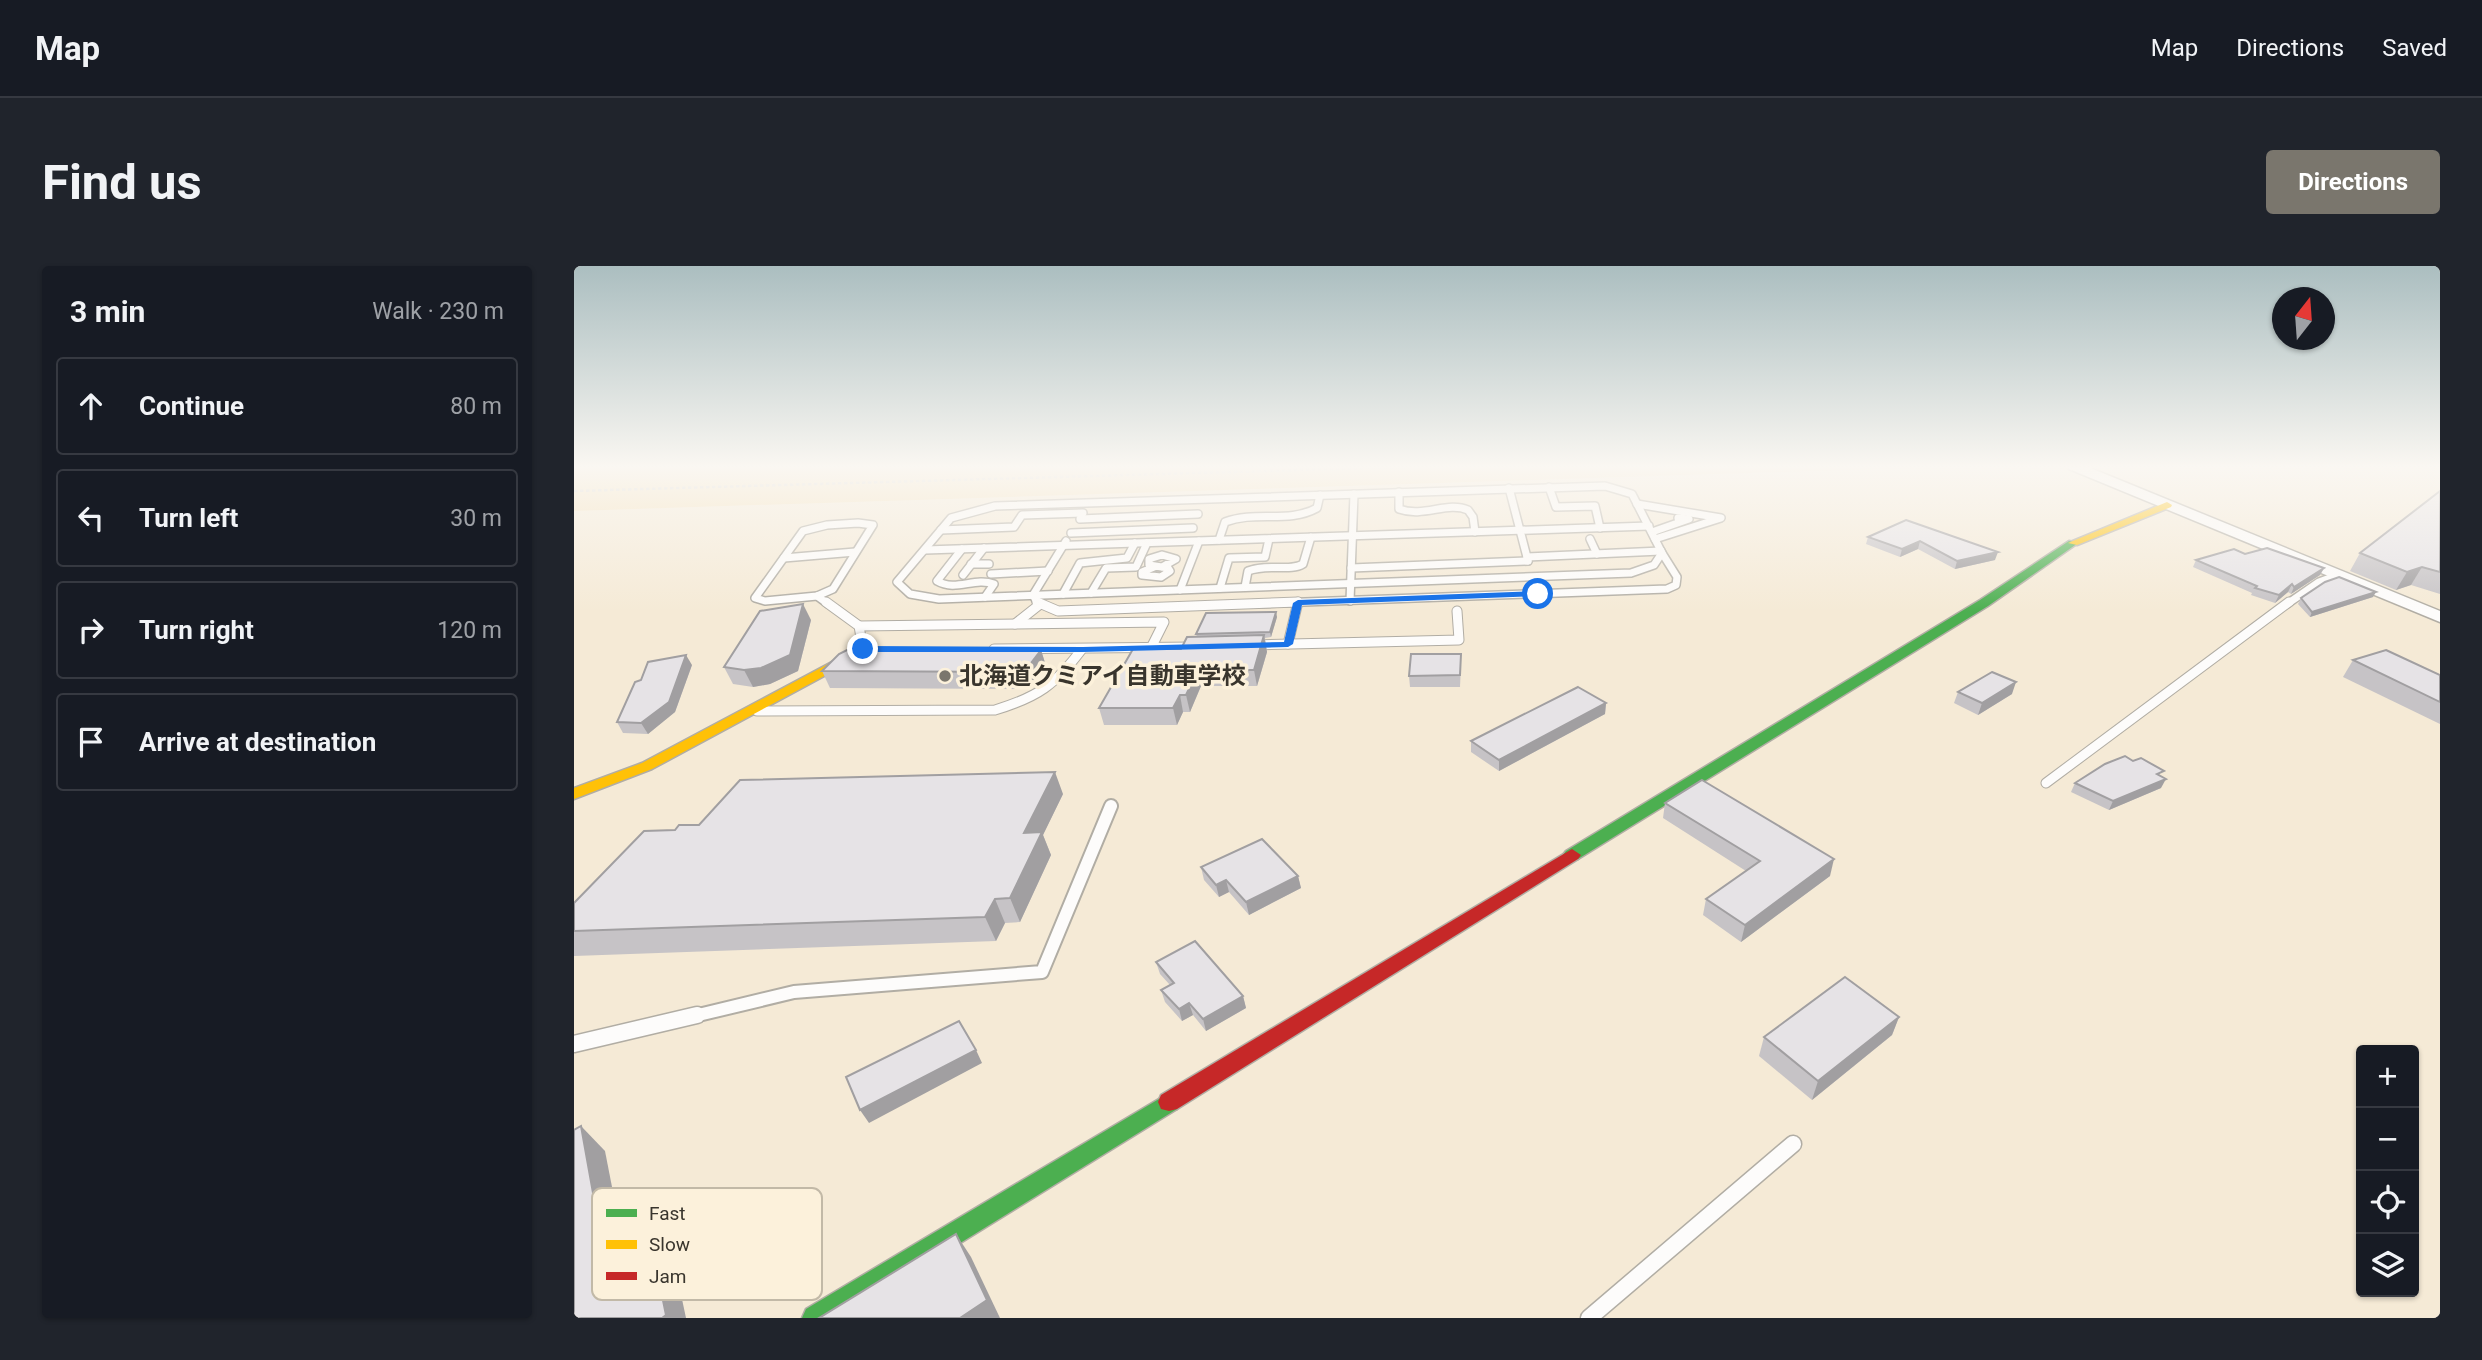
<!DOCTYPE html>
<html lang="en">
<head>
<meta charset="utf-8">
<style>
	:root { --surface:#171b24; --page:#20242c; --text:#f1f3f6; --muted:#9ea1a6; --line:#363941; --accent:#7a766d }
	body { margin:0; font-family:Roboto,"Noto Sans JP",sans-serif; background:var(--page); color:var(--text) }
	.controls { position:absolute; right:21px; bottom:21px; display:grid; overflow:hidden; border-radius:7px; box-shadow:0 2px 5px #0004 }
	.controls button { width:63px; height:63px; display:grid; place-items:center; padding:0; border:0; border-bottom:2px solid var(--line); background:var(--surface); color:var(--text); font:35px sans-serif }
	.compass { position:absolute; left:1698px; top:21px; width:63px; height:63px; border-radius:50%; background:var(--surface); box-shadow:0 2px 5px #0004; rotate:17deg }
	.stop { position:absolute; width:21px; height:21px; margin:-16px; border:5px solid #1a73e8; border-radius:50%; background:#fff }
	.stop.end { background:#1a73e8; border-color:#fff; box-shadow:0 2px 7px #0008 }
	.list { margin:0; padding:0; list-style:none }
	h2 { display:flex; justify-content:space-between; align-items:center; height:91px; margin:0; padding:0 28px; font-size:30px }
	h2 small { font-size:23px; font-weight:400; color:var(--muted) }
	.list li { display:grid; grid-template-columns:46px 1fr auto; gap:21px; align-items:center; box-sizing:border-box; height:98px; margin:0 14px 14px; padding:0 14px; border:2px solid var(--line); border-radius:7px }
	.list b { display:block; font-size:26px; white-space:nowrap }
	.list em { font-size:23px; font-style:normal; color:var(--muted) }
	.icon { flex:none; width:38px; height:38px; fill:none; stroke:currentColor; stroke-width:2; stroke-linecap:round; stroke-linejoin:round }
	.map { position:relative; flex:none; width:1866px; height:1052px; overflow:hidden; border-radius:7px }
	header { display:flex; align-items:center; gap:42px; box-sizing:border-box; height:98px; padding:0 35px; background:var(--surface); border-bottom:2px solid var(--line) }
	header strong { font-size:33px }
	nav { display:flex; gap:38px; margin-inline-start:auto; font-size:24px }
	.intro { display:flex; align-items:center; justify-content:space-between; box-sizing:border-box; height:168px; padding:0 42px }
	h1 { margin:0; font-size:49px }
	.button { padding:18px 32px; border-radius:7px; background:var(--accent); color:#fff; font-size:24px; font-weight:700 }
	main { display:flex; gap:42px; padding:0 42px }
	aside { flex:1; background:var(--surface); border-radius:7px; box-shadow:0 2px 5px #0004 }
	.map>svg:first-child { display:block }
	.built { fill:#f5ead6; fill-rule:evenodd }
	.green { fill:#f4e0b8 }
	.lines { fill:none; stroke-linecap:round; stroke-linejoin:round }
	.lane-far3-casing { stroke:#b1ada4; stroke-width:10 }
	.lane-far2-casing { stroke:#b1ada4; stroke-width:11 }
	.lane-far1-casing { stroke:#b1ada4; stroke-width:16 }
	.lane-casing { stroke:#b1ada4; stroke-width:19 }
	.street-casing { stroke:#b1ada4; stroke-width:3 }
	.fast-casing { stroke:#b1ada4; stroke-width:3 }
	.slow-casing { stroke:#b1ada4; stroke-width:3 }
	.jam-casing { stroke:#b1ada4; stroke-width:3 }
	.path { stroke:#d1cfca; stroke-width:2.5; stroke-dasharray:3.5 2.5; stroke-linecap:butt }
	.lane-far3 { stroke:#fdfcfb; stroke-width:7 }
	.lane-far2 { stroke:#fdfcfb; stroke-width:9 }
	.lane-far1 { stroke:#fdfcfb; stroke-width:12 }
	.lane { stroke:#fdfcfb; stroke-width:16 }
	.street { fill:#fdfcfb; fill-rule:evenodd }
	.fast { fill:#4caf50; fill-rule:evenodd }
	.slow { fill:#ffc107; fill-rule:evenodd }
	.jam { fill:#c62828; fill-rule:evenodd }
	.wall { fill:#c6c3c6 }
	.shaded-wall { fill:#a19fa1 }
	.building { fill:#e6e3e6; stroke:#a19fa1; stroke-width:2 }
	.route { fill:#1a73e8 }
	.poi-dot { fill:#7a766d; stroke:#fcf1db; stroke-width:2.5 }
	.labels { text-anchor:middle; stroke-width:7; stroke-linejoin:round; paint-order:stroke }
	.poi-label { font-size:24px; font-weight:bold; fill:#39352d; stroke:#fcf1db; text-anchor:start }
	.key { fill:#fcf1db; stroke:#c2b9a7; stroke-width:2 }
	.key-label { font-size:19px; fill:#39352d }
</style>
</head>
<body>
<header>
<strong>Map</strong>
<nav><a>Map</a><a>Directions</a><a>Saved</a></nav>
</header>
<div class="intro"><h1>Find us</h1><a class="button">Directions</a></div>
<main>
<aside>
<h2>3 min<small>Walk · 230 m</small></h2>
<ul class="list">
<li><svg class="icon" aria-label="ahead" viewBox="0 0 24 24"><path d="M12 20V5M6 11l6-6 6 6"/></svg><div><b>Continue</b></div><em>80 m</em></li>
<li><svg class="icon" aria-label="left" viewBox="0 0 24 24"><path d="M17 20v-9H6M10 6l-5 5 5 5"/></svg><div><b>Turn left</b></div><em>30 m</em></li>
<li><svg class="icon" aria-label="right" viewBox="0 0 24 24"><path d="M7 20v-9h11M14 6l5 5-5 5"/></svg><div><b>Turn right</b></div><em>120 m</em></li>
<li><svg class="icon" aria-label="arrive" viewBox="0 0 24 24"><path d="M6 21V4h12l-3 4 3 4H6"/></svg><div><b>Arrive at destination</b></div></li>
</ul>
</aside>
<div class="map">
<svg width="1866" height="1052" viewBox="0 0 1866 1052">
	<rect width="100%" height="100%" fill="#f4eee3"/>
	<!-- built -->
	<path class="built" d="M1425,199H1866V1052H0V245ZM1787,784H1840V1026H1787Z"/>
	<!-- green -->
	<path class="green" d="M0,199H1425L0,245Z"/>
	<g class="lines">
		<defs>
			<g id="lane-far3">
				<path d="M1031,220L1058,228L1088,287L1080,299L1057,307L365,333L336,328L323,316L377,252L421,240Z"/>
				<path d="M975,221L982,241L1021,240L1026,262"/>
				<path d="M935,222L954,295"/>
				<path d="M825,226V243C850,252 873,235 894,244L899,251L901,266"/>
				<path d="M1063,238L1147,252L1081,273"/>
				<path d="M506,253L624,248"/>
				<path d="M284,257L299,259L259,323L243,330L191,335L181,332L229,265L253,259Z"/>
				<path d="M367,264L440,261L448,249L509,247"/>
				<path d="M1078,266L1115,253L1104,252"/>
				<path d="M497,267L619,262"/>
				<path d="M1016,273L1023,288"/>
				<path d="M645,274L651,256C682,244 714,258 743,242L746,229"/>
				<path d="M388,283L363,315C382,326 400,311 420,318L411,331"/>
				<path d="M351,284L1075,260"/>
				<path d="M953,291L1087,285"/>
				<path d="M210,292L281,286"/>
				<path d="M397,298H415"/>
				<path d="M580,301L568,306V309L587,311L596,305L594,302L575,299V293L588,289L602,293L588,301"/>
				<path d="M777,302L954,295"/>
				<path d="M417,308L474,305"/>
				<path d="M389,309L410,282"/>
				<path d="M671,321L674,305C694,297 716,306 729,298L737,271"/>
				<path d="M646,322L655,292L691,291L695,273"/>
				<path d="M606,324L625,275"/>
				<path d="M517,327L532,302L562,301L573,277"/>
				<path d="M489,328L506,297L553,292L561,277"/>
				<path d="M459,329L464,338"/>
				<path d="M459,329L492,275"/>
				<path d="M243,330L254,338"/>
				<path d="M776,335L780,228"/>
				<path d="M676,338L1093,323L1102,319L1103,311L1088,287"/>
				<path d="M1713,338L1745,316L1764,309"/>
			</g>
			<g id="lane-far2">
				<path d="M252,336L285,360L289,383H296"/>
				<path d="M463,336L484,345L724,336"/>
				<path d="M441,358L465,339"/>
				<path d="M285,360L590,356L577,382"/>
				<path d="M714,378L724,336"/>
				<path d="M679,379L885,374L883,345"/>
				<path d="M420,383L621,381"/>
				<path d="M183,445L421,444C464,431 481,419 508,383"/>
				<path d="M1472,517L1715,336"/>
			</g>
			<path id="lane-far1" d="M116,751L220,726L468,706L537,540"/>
			<g id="lane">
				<path d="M0,778L123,749"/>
				<path d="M1015,1052L1219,878"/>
			</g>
			<path id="street" d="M1494,199H1509L1866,345V356L1495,203Z"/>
			<g id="fast">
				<path d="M1495,275L1504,277L1414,340L1004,593H992L989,589L992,585L1406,334Z"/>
				<path d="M595,827L603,829L606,836L603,843L265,1052H228L232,1043Z"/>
			</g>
			<g id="slow">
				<path d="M1593,236L1598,239L1597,241L1503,279L1494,277Z"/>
				<path d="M286,381L292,385L291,388L78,503L0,533V522L68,497Z"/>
			</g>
			<path id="jam" d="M998,583L1007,589L1004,593L603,843L595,845L587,843L584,836L587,829Z"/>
		</defs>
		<!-- lane-far3 casing -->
		<use href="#lane-far3" class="lane-far3-casing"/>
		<!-- lane-far2 casing -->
		<use href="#lane-far2" class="lane-far2-casing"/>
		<!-- lane-far1 casing -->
		<use href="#lane-far1" class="lane-far1-casing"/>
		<!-- lane casing -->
		<use href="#lane" class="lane-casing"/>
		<!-- street casing -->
		<use href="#street" class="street-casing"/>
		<!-- fast casing -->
		<use href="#fast" class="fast-casing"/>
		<!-- slow casing -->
		<use href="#slow" class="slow-casing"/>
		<!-- jam casing -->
		<use href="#jam" class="jam-casing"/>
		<!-- path -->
		<path class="path" d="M0,225L898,199"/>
		<!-- lane-far3 -->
		<use href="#lane-far3" class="lane-far3"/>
		<!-- lane-far2 -->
		<use href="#lane-far2" class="lane-far2"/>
		<!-- lane-far1 -->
		<use href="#lane-far1" class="lane-far1"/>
		<!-- lane -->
		<use href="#lane" class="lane"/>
		<!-- street -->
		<use href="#street" class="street"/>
		<!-- fast -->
		<use href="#fast" class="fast"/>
		<!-- slow -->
		<use href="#slow" class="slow"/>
		<!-- jam -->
		<use href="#jam" class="jam"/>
	</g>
	<!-- wall -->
	<g class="wall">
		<path d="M1866,225V328L1837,319L1822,324L1776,305L1786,287Z"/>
		<path d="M1332,254L1421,294L1381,303L1344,283L1326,291L1292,278L1294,271Z"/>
		<path d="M1671,288L1750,302L1746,309L1717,328L1714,326L1701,337L1677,329L1678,327L1619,301L1622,294Z"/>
		<path d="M1799,331L1736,351L1724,338L1727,332Z"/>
		<path d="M703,351L697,371L691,372L693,386L683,420H627L616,446H609L603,459H530L525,442L607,383L623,371L622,368Z"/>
		<path d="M237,354L224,405L196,418L179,421L159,418L150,401Z"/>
		<path d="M467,384L472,400L455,423L256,422L248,405Z"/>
		<path d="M1779,394L1866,409V458L1769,411Z"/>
		<path d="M118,399L101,446L74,468L49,467L43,456L67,414Z"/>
		<path d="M887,399L886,421H836L835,410Z"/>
		<path d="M1384,426L1438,428L1404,449L1380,437Z"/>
		<path d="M1032,437L1031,448L925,505L897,486V475Z"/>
		<path d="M1587,511V522L1535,544L1497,526L1501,517Z"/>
		<path d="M489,528L469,569L477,589L446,656L431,657L422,675L0,690V637L101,564L125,559Z"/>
		<path d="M1091,537L1256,610L1167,676L1129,649L1132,633L1172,605L1089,552Z"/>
		<path d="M627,601L724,610L727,622L675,649L655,626L645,631L630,614Z"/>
		<path d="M582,696L669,730L672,742L632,765L619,749L608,755L591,736L587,724L596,719L586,708Z"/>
		<path d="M1325,751L1318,769L1238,834L1185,790L1190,771Z"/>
	</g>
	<!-- shaded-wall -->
	<g class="shaded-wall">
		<path d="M1346,275L1344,283L1326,291L1328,283Z"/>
		<path d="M1424,286L1421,294L1381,303L1383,295Z"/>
		<path d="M1848,301L1837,319L1822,324L1833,306Z"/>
		<path d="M1750,302L1746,309L1717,328L1720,321Z"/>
		<path d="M1718,318L1714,326L1701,337L1705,329Z"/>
		<path d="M1802,326L1799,331L1736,351L1738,346Z"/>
		<path d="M229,338L237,354L224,405L196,418L179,421L170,404Z"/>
		<path d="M702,346L703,351L697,371L696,366Z"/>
		<path d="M690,369L693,386L683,420L680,404Z"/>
		<path d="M467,384L472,400L455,423L450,406Z"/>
		<path d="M112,389L118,399L101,446L74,468L67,457Z"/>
		<path d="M624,404L627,420L616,446L612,429Z"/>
		<path d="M1442,416L1438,428L1404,449L1408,437Z"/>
		<path d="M606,429L609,446L603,459L599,442Z"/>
		<path d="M1032,437L1031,448L925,505V494Z"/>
		<path d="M481,506L489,528L469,569L477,589L446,656L436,632L450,567Z"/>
		<path d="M1592,513L1587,522L1535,544L1539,535Z"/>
		<path d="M1260,593L1256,610L1167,676L1171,659Z"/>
		<path d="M724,610L727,622L675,649L672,636Z"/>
		<path d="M652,614L655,626L645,631L642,619Z"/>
		<path d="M421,633L431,657L422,675L411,651Z"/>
		<path d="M669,730L672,742L632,765L629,753Z"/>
		<path d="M615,737L619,749L608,755L605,743Z"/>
		<path d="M1325,751L1318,769L1238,834L1244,815Z"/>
		<path d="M402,784L408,797L295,857L286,844Z"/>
		<path d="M7,860L31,885L59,1029L33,1005Z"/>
		<path d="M382,968L397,991L426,1052H386Z"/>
		<path d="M78,981L102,1005L112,1052H88Z"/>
	</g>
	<!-- building -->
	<g class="building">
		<path d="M1866,225V306L1848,301L1833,306L1786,287Z"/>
		<path d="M1332,254L1424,286L1383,295L1346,275L1328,283L1294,271Z"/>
		<path d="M1693,282L1750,302L1720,321L1718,318L1705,329L1681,322L1683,320L1622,294L1660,283L1671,288Z"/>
		<path d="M1765,311L1802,326L1738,346L1727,332L1751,316Z"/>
		<path d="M229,338L216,389L187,402L170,404L150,401L186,345Z"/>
		<path d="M702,346L696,366L622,368L632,347Z"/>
		<path d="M690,369L680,404H624L612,429H606L599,442H525L559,383H607L613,371Z"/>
		<path d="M277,382L467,384L450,406L248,405L265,388Z"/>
		<path d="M1812,384L1866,409V436L1779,394Z"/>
		<path d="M837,388H887L886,409L835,410Z"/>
		<path d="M112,389L95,436L67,457L43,456L61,416L67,414L74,396Z"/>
		<path d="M1418,406L1442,416L1408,437L1384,426Z"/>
		<path d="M1004,421L1032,437L925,494L897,475Z"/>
		<path d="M1551,490L1559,495L1567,492L1590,505L1583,508L1592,513L1539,535L1501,517L1531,498Z"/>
		<path d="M481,506L450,567L468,566L436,632L421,633L411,651L0,665V637L70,565L101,564L105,559H125L166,514Z"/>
		<path d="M1128,514L1260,593L1171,659L1132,633L1186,595L1091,537Z"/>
		<path d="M688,573L724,610L672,636L652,614L642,619L627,601Z"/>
		<path d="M621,675L669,730L629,753L615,737L605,743L587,724L600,717L582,696Z"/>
		<path d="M1271,711L1325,751L1244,815L1190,771Z"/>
		<path d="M385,755L402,784L286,844L272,811Z"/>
		<path d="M7,860L33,1005L78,981L92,1049L88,1052H0V864Z"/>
		<path d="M382,968L413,1034L386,1052H245Z"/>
	</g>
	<!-- sky -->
	<linearGradient id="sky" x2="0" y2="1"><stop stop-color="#abbec0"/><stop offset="0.58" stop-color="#faf7f2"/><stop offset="1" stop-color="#faf7f2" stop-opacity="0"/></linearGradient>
	<rect width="1866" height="346" fill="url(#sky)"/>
	<!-- route -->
	<path class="route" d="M964,325L967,330L728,339L719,378L714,381L509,386H289L285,383L289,380L509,381L710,376L719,337L724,334Z"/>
	<!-- markers -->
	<circle class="poi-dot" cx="371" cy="410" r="7"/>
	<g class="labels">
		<!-- poi labels -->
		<g class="poi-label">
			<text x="385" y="418">北海道クミアイ自動車学校</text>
		</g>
	</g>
	<!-- legend -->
	<rect x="18" y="922" width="230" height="112" rx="10" class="key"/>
	<rect x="32" y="943" width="31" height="8" fill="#4caf50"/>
	<rect x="32" y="974" width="31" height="9" fill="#ffc107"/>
	<rect x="32" y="1006" width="31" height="8" fill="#c62828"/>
	<g class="key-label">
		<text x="75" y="954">Fast</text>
		<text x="75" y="985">Slow</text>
		<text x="75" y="1017">Jam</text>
	</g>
</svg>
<div class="controls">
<button>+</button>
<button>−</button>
<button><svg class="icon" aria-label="locate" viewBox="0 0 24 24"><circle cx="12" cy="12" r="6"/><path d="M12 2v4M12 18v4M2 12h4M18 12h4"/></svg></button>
<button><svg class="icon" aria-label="layers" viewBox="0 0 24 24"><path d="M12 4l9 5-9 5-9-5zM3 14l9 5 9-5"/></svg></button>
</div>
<svg class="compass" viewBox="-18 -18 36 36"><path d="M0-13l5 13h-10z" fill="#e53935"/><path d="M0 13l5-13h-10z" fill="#9ea1a6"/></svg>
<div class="stop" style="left:964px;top:328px"></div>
<div class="stop end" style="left:289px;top:383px"></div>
</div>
</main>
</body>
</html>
